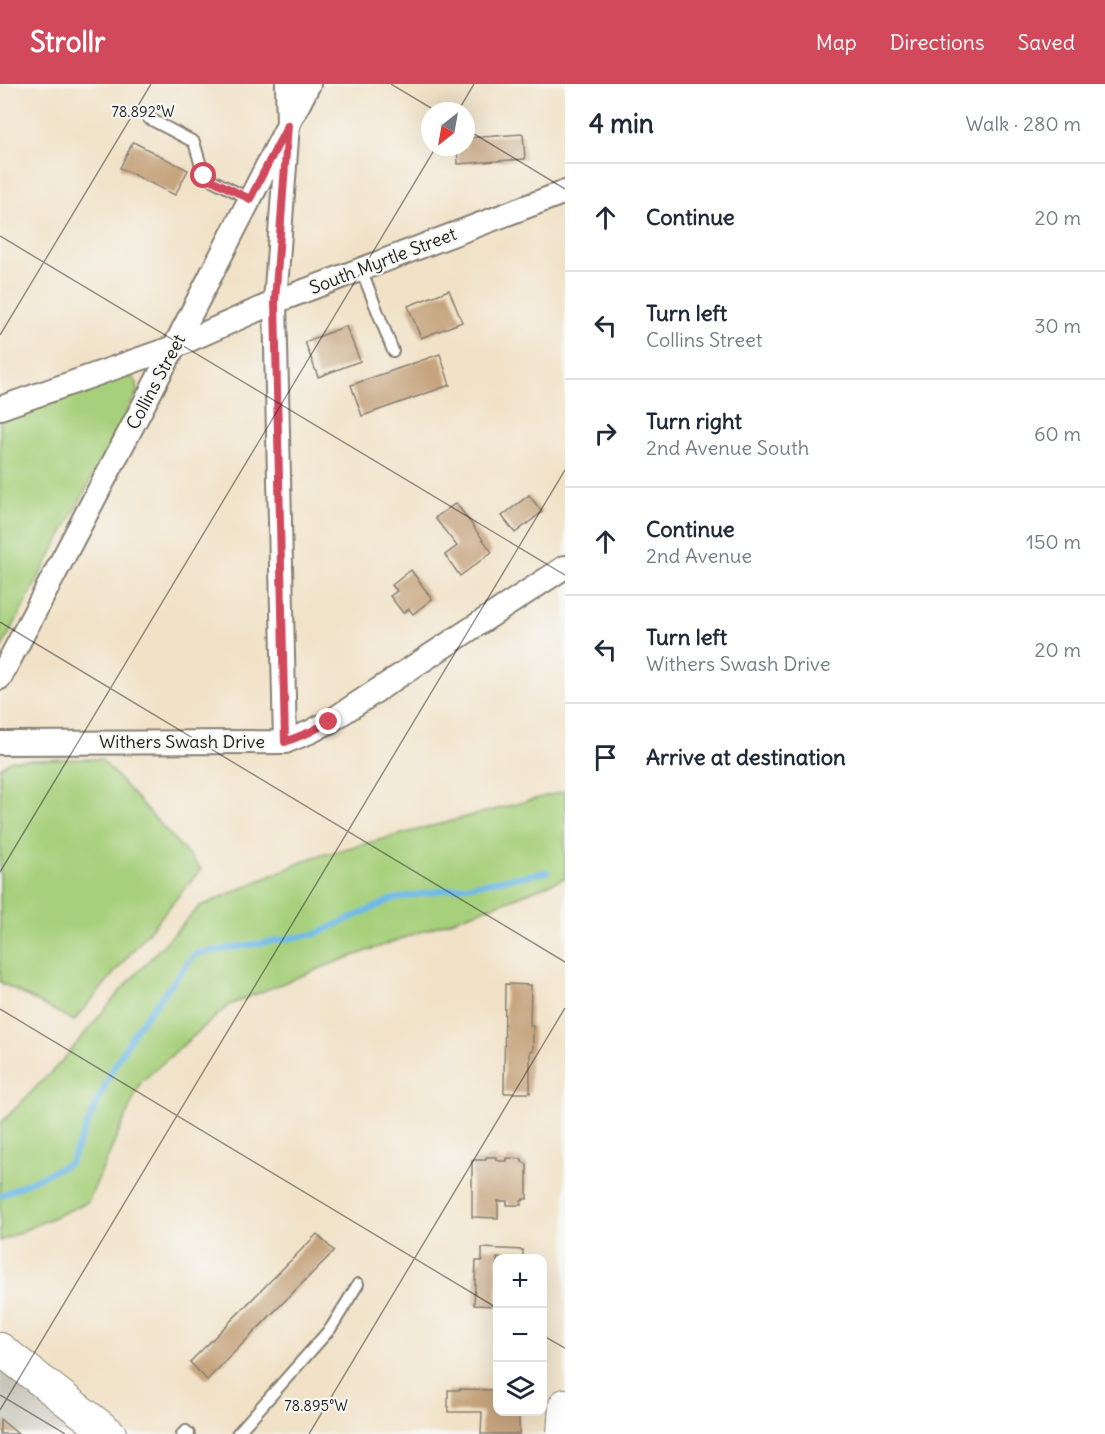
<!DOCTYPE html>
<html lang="en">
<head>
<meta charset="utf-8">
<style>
	:root { --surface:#fff; --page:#f2f2f3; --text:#1f2937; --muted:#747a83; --line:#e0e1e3; --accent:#d1495b }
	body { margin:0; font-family:Delius,sans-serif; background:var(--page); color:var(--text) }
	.controls { position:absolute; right:18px; bottom:18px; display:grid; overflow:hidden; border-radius:12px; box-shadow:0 6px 24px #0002 }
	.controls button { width:54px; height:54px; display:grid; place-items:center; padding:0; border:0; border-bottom:2px solid var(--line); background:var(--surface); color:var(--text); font:30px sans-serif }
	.compass { position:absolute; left:421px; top:18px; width:54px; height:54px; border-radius:50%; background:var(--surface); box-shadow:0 6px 24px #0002; rotate:211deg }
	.stop { position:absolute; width:18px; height:18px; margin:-14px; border:4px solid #d1495b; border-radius:50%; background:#fff }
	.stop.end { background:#d1495b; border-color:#fff; box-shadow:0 2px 6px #0008 }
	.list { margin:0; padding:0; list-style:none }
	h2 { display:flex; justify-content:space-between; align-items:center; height:78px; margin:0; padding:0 24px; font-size:26px }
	h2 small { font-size:20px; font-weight:400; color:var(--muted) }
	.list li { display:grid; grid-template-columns:39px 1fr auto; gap:18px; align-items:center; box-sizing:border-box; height:108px; padding:0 24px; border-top:2px solid var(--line) }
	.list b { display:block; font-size:22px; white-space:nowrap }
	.list p { margin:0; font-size:20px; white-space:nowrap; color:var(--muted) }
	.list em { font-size:20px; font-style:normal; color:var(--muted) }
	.icon { flex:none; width:33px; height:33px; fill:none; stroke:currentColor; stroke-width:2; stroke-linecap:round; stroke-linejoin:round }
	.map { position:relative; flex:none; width:565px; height:1350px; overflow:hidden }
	header { display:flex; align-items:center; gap:36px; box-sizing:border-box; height:84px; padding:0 30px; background:var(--accent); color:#fff }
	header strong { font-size:28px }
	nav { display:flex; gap:33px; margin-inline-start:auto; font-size:21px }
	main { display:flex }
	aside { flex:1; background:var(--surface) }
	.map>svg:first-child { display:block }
	.industrial { fill:#c6c5b8 }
	.green { fill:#a7d07b; stroke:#62764c; stroke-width:1.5 }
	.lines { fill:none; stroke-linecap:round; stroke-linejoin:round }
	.stream { stroke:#70b9e8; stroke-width:6 }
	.building { fill:#c6a47e }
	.service-casing { stroke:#867f72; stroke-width:14 }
	.minor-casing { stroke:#867f72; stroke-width:26 }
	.secondary-casing { stroke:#867f72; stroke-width:34 }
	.service { stroke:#fff; stroke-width:10 }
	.minor { stroke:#fff; stroke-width:22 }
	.secondary { stroke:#fff; stroke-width:32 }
	.route { stroke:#d1495b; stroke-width:8 }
	.ticks { fill:none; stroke:#1c1c1c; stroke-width:1.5; stroke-opacity:0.45 }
	.labels { text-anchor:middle; stroke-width:4.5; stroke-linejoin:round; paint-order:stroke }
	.street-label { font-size:18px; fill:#1c1c1c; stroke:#f6f6f2 }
	.ticks-label { font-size:15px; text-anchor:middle; fill:#1c1c1c; stroke:#f6f6f2; stroke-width:4.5; stroke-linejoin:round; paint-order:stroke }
</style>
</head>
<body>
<header>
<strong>Strollr</strong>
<nav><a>Map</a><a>Directions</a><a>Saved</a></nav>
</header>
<main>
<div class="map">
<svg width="565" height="1350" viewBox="0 0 565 1350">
	<rect width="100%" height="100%" fill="#f6f6f2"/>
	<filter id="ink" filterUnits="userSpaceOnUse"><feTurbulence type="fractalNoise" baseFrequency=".0167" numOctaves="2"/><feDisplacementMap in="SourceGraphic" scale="12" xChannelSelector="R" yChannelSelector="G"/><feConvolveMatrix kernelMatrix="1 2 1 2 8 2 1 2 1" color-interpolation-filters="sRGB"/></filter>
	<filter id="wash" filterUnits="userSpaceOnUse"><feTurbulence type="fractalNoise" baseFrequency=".008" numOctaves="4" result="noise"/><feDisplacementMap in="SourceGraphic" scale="24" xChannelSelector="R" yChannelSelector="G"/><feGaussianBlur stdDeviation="1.35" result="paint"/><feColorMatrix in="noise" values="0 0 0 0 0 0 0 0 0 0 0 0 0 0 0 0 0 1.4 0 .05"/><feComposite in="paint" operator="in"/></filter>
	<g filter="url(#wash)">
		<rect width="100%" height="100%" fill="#f1e2c7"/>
		<!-- industrial -->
		<path class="industrial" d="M0,1263L111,1350H0Z"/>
		<!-- green -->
		<g class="green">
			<path d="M118,293H132L137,299V309L0,567V336Z"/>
			<path d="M101,675L201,785L74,937L0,898V684L11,676Z"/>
			<path d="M565,707V794L515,814L331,880L229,921L141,998L88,1118L0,1157V1040L62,977L121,906L199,823L311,774Z"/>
		</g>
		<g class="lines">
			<!-- stream -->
			<path class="stream" d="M0,1112L70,1079L112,986L136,945L195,870L316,850L393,815L547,788"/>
		</g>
		<g id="blocks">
			<!-- building -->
			<g class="building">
				<path d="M523,50L525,75L458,80L457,63H466V54Z"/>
				<path d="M133,58L188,86L175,111L120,84Z"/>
				<path d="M449,206L462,238L421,254L408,222Z"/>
				<path d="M346,242L360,277L318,293L305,258Z"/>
				<path d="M440,270L450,301L362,332L351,301Z"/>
				<path d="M529,411L542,428L515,449L502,432Z"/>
				<path d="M456,419L492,468L460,492L445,471L457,462L435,434Z"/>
				<path d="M411,486L432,515L413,530L409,525L403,529L390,512L397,507L392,501Z"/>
				<path d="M505,900L531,901L530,942H533V967H530V1009H504Z"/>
				<path d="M486,1073H496V1076L500,1077H507V1074L522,1075V1078L527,1080V1115H523V1117H521V1121H507V1117H498V1134L472,1133V1076H486Z"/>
				<path d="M317,1150L334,1167L207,1296L190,1278Z"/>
				<path d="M482,1164L523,1166V1174H497V1222L474,1221L476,1177H482Z"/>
				<path d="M459,1305L497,1306V1328H519V1350H481L482,1328H448V1306H459Z"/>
				<path d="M0,1335L18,1350H0Z"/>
			</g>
		</g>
	</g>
	<g filter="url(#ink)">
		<use href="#blocks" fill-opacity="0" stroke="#867f72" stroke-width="1.5"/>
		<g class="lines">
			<defs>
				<g id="service">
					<path d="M148,34L194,58L204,92L250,115"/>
					<path d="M361,185L393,267"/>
					<path d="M182,1350L186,1347L189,1350"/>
					<path d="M237,1350L331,1244L358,1200"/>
				</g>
				<g id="minor">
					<path d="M0,324L174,263L275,218L565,108"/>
					<path d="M0,594L174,263L309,0"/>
					<path d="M285,658L275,218L288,41L287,0"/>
					<path d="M0,659L285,658L310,648L329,638L565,483"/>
				</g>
				<g id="secondary">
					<path d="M0,1265L110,1350"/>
					<path d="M563,1350L565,1321"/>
				</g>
			</defs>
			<!-- service casing -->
			<use href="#service" class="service-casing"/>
			<!-- minor casing -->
			<use href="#minor" class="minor-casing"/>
			<!-- secondary casing -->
			<use href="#secondary" class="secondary-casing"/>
			<!-- service -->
			<use href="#service" class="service"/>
			<!-- minor -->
			<use href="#minor" class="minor"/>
			<!-- secondary -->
			<use href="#secondary" class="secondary"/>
		</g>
	</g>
	<g class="lines" filter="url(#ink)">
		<!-- route -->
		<path class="route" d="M204,92L250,115L288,41L275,218L285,658L310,648L329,638"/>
	</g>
	<!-- ticks -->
	<path class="ticks" d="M391,0L436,27M458,27L474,0M466,45L565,105M0,152L565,491M0,251L151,0M0,538L565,878M0,788L436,63M0,925L497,1224M542,1251L565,1264M0,1311L65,1350M0,1326L565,386M309,1350L565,924"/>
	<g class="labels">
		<!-- street labels -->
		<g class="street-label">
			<text transform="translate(383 177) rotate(-21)" y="6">South Myrtle Street</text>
			<text transform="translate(156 298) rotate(-62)" y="6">Collins Street</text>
			<text x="182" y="664">Withers Swash Drive</text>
		</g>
	</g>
	<g class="ticks-label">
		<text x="143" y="33">78.892°W</text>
		<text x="316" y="1327">78.895°W</text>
	</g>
</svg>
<div class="controls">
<button>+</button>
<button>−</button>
<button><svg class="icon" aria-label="layers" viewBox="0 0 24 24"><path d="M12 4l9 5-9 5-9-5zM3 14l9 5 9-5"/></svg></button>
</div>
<svg class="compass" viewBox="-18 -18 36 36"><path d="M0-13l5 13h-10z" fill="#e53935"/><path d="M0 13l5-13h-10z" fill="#747a83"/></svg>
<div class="stop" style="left:204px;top:92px"></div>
<div class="stop end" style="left:329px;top:638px"></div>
</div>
<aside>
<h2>4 min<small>Walk · 280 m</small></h2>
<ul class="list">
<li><svg class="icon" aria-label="ahead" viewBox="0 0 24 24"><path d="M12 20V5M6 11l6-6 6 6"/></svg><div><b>Continue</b></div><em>20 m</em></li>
<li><svg class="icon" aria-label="left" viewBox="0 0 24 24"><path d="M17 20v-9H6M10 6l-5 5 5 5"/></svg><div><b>Turn left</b><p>Collins Street</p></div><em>30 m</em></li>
<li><svg class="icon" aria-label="right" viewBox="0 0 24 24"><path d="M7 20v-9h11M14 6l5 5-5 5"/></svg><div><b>Turn right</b><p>2nd Avenue South</p></div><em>60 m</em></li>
<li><svg class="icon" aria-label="ahead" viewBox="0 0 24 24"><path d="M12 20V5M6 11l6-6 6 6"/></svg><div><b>Continue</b><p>2nd Avenue</p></div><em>150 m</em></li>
<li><svg class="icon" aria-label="left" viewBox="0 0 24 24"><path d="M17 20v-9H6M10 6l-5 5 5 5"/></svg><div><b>Turn left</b><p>Withers Swash Drive</p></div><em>20 m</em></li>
<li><svg class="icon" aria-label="arrive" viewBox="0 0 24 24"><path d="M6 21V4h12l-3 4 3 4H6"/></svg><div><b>Arrive at destination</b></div></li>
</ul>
</aside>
</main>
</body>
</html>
